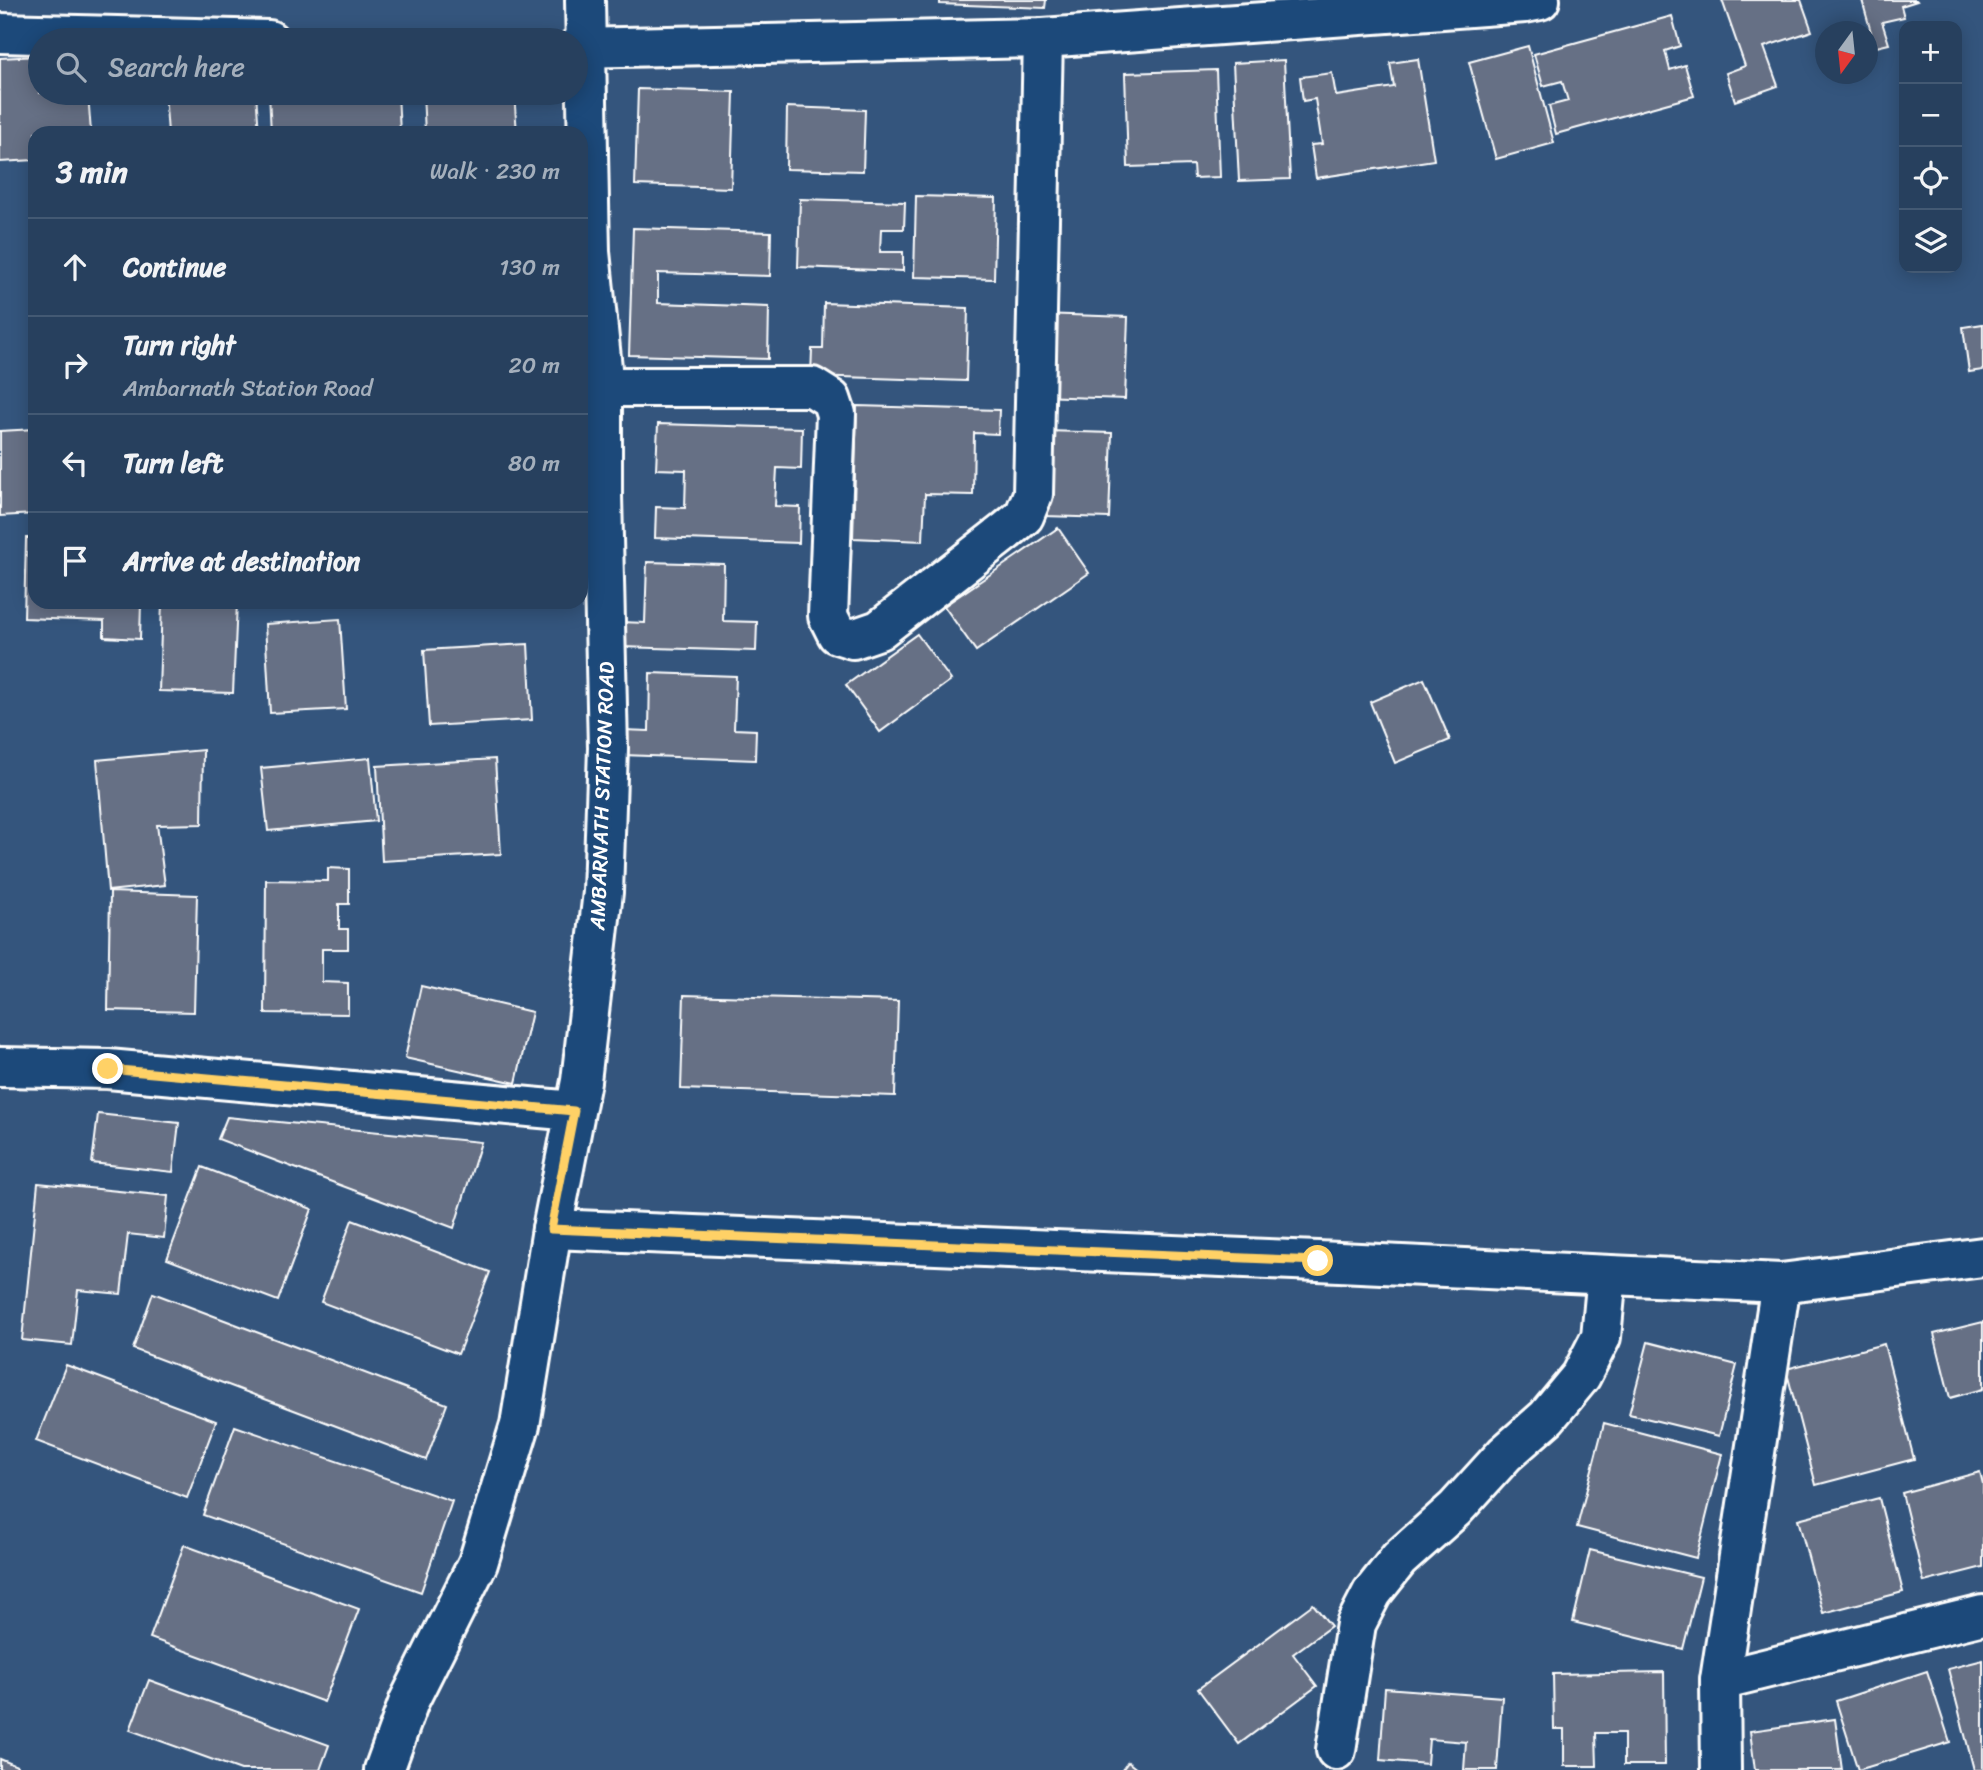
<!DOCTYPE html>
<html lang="en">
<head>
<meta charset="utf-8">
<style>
	:root { --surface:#27405e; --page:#334b67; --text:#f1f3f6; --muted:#a4afbc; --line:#435973 }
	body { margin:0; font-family:Sriracha,sans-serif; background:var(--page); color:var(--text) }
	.controls { position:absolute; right:21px; top:21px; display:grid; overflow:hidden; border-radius:14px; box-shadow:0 4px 18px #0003 }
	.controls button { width:63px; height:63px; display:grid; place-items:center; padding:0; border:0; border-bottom:2px solid var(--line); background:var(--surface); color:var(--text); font:35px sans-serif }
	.compass { position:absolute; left:1815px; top:21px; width:63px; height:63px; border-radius:50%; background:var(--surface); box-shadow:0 4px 18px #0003; rotate:195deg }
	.stop { position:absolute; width:21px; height:21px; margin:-16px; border:5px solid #ffd166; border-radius:50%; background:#fff }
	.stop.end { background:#ffd166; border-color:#fff; box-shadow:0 2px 7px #0008 }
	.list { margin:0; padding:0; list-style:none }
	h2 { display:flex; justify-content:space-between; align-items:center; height:91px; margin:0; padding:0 28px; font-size:30px }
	h2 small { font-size:23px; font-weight:400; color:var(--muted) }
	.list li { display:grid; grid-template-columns:46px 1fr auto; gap:21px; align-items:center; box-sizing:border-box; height:98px; padding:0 28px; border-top:2px solid var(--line) }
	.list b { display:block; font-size:26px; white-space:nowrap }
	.list p { margin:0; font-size:23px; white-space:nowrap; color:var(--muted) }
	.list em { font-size:23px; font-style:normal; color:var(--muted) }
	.icon { flex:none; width:38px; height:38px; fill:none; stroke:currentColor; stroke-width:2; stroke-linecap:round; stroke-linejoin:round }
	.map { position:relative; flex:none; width:1983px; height:1770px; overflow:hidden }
	.search { position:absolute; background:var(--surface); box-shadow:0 4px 18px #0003; left:28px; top:28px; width:560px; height:77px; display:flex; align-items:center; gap:18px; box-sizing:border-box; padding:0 24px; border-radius:38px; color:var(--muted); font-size:26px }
	.panel { position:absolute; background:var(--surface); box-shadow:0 4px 18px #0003; left:28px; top:126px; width:560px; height:483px; border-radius:21px }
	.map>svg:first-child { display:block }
	.building { fill:#667085; stroke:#fff; stroke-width:2 }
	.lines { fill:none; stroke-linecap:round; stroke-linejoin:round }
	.street-casing { stroke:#fff; stroke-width:44 }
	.secondary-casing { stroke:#fff; stroke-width:44 }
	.street { stroke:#1f4a7a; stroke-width:38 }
	.secondary { stroke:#1f4a7a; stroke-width:38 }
	.route { stroke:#ffd166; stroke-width:9 }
	.labels { text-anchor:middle; stroke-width:6; stroke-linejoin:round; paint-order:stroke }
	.street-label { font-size:21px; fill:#fff; stroke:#1f4a7a }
</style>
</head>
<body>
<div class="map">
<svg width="1983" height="1770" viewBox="0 0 1983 1770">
	<rect width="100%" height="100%" fill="#34557d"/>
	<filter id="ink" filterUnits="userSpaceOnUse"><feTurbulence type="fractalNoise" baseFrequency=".0143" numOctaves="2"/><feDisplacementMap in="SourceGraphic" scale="14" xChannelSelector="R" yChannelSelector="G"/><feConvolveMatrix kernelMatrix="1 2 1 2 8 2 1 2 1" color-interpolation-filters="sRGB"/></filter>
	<g filter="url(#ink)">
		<!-- building -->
		<g class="building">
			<path d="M940,0H1046L1045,8L940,4Z"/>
			<path d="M1722,0H1801L1812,31L1764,47L1778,86L1735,101L1726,73L1745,66Z"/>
			<path d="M1862,0H1916L1917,1L1901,6L1904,17L1882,22L1889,44L1868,49V33L1871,32Z"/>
			<path d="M1672,16L1680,46L1665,51L1670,70L1685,65L1694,96L1556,134L1549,106L1568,101L1562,81L1543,86L1534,54Z"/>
			<path d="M1528,46L1554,143L1496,159L1469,62Z"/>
			<path d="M40,56V93H88L91,133H35V160L0,162V58Z"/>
			<path d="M1418,59L1434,160L1316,178L1311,145L1322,144L1315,99L1303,101L1300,77L1332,73L1336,96L1394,87L1390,63Z"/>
			<path d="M1284,60L1290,179L1239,181L1233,63Z"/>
			<path d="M1216,70L1220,177L1194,178L1193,165L1128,167L1125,73Z"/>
			<path d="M638,89L734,92L731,188L635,185Z"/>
			<path d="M165,93H256L259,133H168Z"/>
			<path d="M269,93H398L400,133H271Z"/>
			<path d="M423,93H514L517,133H425Z"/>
			<path d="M787,107L865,110L863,171L786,169Z"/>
			<path d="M916,196L996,198L994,279L914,277Z"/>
			<path d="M800,199L905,202L904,229H881L880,252H903V271L798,267Z"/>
			<path d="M633,228L771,232L770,276L658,273V303L769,307L768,359L629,355Z"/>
			<path d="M824,303L968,308L966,381L811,376L812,349H823Z"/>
			<path d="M1041,314L1128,317L1125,399L1039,396Z"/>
			<path d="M1983,324V370L1969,372L1963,327Z"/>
			<path d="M857,406L999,410L998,434L974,433L973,495L925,494L923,541L853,538Z"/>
			<path d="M658,424L802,428L801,469L777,468L775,506L800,507L799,543L655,538L656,507L685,508L686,470L656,469Z"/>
			<path d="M35,429V514L0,516V431Z"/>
			<path d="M1047,431L1112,433L1109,518L1045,516Z"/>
			<path d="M1058,528L1089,573L976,651L944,606Z"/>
			<path d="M26,538H35V602H141L140,639L104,637V621L24,618Z"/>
			<path d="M647,562L724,564L723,621L757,622L756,651L620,647L621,622L645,623Z"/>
			<path d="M162,602H237L233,693L159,691Z"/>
			<path d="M340,619L346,709L270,713L265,624Z"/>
			<path d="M917,634L951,680L880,732L846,685Z"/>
			<path d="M528,644L532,720L429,726L424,650Z"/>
			<path d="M650,673L736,676L734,729L756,730L755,760L623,755V730L649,731Z"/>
			<path d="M1424,679L1450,740L1395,763L1370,702Z"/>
			<path d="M203,750L202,824L157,825L165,885L108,891L97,760Z"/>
			<path d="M370,758L376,821L268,831L261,768Z"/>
			<path d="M495,759L501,854L382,861L377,766Z"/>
			<path d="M328,868L349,869V904H339V929H348V949H322V982L348,983V1014L265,1013L266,880L328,881Z"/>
			<path d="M110,892L197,895L194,1012L108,1010Z"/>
			<path d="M421,986L532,1012L516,1083L405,1058Z"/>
			<path d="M684,995L898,1001L895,1096L681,1089Z"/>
			<path d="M98,1114L179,1123L173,1172L92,1163Z"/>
			<path d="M227,1117L481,1142L454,1228L218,1139Z"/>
			<path d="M202,1167L312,1209L278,1301L167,1259Z"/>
			<path d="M38,1183L168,1196L164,1238L128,1234L121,1294L78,1290L72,1345L22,1340Z"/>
			<path d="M352,1220L490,1272L458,1354L321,1302Z"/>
			<path d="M153,1293L447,1404L426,1460L133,1349Z"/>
			<path d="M1983,1322V1389L1950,1398L1934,1334Z"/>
			<path d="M1648,1342L1737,1365L1719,1436L1629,1414Z"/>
			<path d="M1884,1344L1914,1459L1816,1485L1786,1369Z"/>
			<path d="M66,1365L216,1421L187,1498L36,1441Z"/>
			<path d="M1604,1423L1722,1454L1696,1558L1577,1527Z"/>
			<path d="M235,1426L452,1501L421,1592L203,1515Z"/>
			<path d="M1980,1472L1983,1484V1567L1924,1582L1902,1493Z"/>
			<path d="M1879,1498L1903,1592L1823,1613L1798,1519Z"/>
			<path d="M184,1545L359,1609L324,1702L150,1638Z"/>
			<path d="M1590,1550L1701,1577L1683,1649L1573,1622Z"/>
			<path d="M1313,1604L1331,1626L1293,1654L1317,1686L1239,1744L1198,1689Z"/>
			<path d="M1983,1660V1770H1974L1948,1669Z"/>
			<path d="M1927,1671L1950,1742L1858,1770L1836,1701Z"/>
			<path d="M1664,1672L1665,1765H1624V1733H1596L1597,1766H1564V1729H1554L1553,1674Z"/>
			<path d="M149,1680L329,1745L320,1770H241L130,1730Z"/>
			<path d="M1385,1688L1502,1697L1497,1770H1464L1466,1742L1429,1739L1427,1764L1380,1760Z"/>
			<path d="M1835,1719L1842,1770H1755L1750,1731Z"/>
			<path d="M0,1759L17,1766L16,1770H0Z"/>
			<path d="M1128,1762L1138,1770H1122Z"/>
		</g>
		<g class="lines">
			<defs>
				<g id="street">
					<path d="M0,33L269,40"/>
					<path d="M576,48L1043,38L1525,3L1540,0"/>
					<path d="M602,387H812L831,399L836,414L828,616L837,634L853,639L879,630L1006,531L1024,516L1033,494L1043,38"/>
					<path d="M1720,1680L1983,1615"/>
					<path d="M1336,1750L1356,1624L1372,1593L1399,1559L1455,1509L1505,1454L1547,1417L1581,1376L1601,1337L1607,1275"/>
					<path d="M1721,1770L1720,1680L1781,1283"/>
				</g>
				<g id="secondary">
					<path d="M0,1067L108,1069L574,1111"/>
					<path d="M552,1229L1318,1261L1781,1283L1983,1257"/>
					<path d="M384,1770L409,1701L478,1563L520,1425L552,1229L581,1081L603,892L608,748L602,495V368L590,252L585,0"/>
				</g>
			</defs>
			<!-- street casing -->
			<use href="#street" class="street-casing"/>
			<!-- secondary casing -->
			<use href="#secondary" class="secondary-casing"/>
			<!-- street -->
			<use href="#street" class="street"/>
			<!-- secondary -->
			<use href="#secondary" class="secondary"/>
		</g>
	</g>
	<g class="lines" filter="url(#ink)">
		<!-- route -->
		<path class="route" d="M108,1069L574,1111L551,1229L1318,1261"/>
	</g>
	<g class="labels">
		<!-- street labels -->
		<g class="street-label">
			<text transform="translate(602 796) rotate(-88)" y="7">AMBARNATH STATION ROAD</text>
		</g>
	</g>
</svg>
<div class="controls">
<button>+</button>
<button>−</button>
<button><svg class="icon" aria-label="locate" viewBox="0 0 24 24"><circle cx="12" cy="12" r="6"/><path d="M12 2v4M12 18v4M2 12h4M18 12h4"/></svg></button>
<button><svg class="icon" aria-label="layers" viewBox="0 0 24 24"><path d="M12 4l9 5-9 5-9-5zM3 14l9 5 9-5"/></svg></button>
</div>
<svg class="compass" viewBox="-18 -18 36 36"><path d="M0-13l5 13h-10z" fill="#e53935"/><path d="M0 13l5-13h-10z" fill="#a4afbc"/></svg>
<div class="stop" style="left:1318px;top:1261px"></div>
<div class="stop end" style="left:108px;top:1069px"></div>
<div class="search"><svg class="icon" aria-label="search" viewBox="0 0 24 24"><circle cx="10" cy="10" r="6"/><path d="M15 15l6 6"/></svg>Search here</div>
<section class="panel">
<h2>3 min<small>Walk · 230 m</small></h2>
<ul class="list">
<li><svg class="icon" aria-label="ahead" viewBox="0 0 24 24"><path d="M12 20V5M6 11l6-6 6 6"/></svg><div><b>Continue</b></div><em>130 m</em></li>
<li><svg class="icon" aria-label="right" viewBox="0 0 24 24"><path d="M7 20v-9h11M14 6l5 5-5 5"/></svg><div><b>Turn right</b><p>Ambarnath Station Road</p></div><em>20 m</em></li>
<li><svg class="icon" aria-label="left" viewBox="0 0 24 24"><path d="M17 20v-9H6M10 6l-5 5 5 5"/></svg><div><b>Turn left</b></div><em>80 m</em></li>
<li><svg class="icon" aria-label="arrive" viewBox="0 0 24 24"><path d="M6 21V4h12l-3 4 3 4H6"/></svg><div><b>Arrive at destination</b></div></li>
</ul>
</section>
</div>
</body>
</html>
